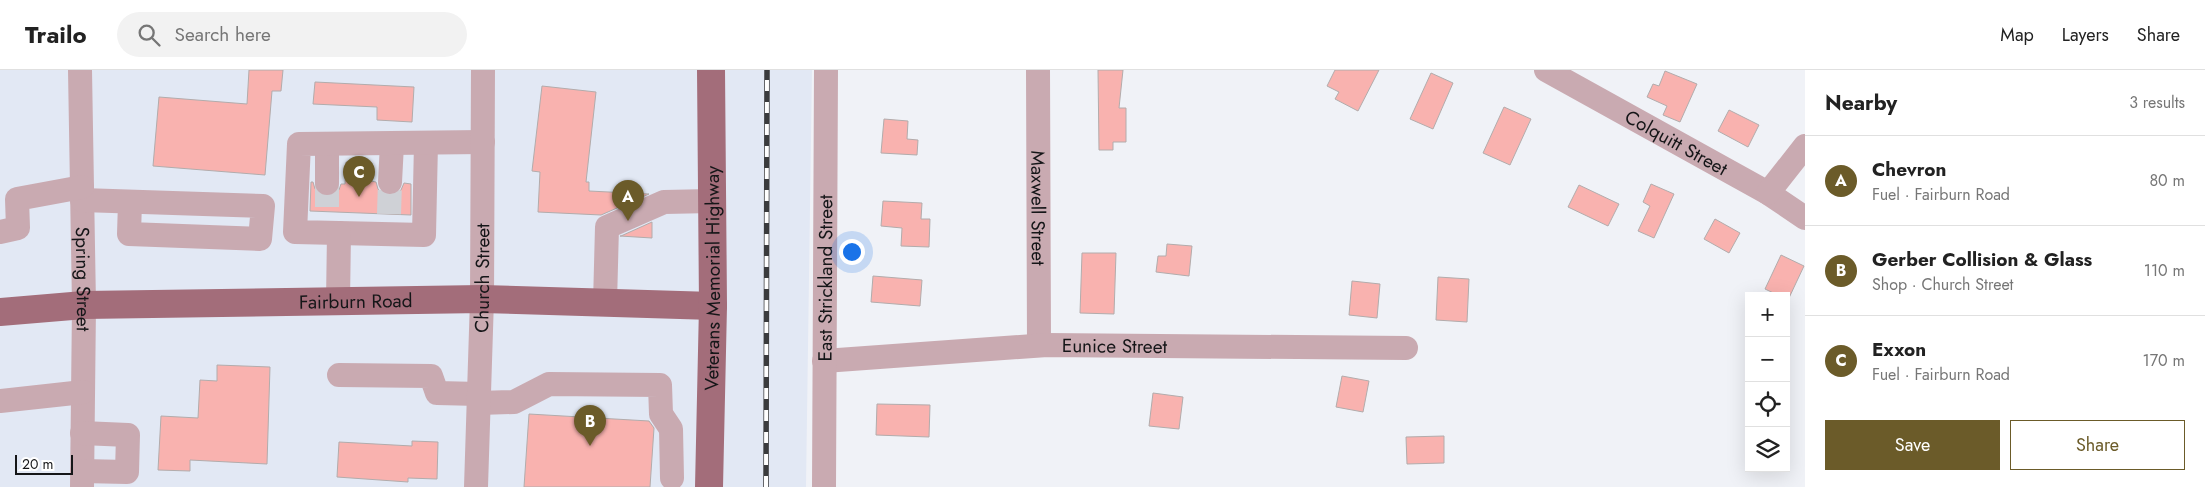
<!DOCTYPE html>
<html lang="en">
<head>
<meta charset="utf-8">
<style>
	:root { --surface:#fff; --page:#f2f2f2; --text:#222; --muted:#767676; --line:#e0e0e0; --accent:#6b5b29 }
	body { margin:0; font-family:Jost,sans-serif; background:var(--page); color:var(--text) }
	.controls { position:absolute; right:15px; bottom:15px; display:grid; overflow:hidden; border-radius:0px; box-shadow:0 5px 20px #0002 }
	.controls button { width:45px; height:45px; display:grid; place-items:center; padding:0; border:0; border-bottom:1px solid var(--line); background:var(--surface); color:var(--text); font:25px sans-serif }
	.scale { position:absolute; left:15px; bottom:12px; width:58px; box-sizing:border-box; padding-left:5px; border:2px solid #151618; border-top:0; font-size:14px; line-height:18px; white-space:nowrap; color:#151618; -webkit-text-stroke:4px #fff; paint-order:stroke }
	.you { position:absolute; left:851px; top:181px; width:18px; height:18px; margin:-12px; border:4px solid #fff; border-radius:50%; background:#1a73e8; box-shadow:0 0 0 8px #1a73e833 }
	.badge { display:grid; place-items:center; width:32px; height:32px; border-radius:50%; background:var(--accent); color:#fff; font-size:16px; font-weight:700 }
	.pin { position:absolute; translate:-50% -41px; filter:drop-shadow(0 1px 2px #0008) }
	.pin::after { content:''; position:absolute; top:26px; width:18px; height:15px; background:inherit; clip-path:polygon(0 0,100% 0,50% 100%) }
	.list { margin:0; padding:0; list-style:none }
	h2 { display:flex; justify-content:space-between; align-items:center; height:65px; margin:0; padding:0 20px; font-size:21px }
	h2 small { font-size:16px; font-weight:400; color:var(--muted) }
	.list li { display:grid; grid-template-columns:32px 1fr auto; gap:15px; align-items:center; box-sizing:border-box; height:90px; padding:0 20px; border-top:1px solid var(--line) }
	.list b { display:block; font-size:19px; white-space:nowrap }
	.list p { margin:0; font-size:16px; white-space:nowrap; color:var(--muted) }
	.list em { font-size:16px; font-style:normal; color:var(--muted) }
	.actions { display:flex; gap:10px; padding:15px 20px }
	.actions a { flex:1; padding:11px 0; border:1px solid var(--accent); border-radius:0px; text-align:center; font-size:18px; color:var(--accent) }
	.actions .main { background:var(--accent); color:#fff }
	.icon { flex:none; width:28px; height:28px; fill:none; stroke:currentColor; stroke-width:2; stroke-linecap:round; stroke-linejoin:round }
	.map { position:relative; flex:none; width:1805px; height:417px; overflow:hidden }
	header { display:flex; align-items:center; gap:30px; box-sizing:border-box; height:70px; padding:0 25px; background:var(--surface); border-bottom:1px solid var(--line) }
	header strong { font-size:24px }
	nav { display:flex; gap:28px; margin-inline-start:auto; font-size:18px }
	.search { width:350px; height:45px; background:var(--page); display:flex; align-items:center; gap:12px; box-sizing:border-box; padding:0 18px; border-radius:28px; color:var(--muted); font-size:19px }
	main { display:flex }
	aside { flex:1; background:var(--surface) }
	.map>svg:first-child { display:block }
	.built { fill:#e2e8f4 }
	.building { fill:#f9b2af; stroke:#b2acac }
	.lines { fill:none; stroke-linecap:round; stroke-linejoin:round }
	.minor-tunnel { stroke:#cfd1d6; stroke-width:24; stroke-dasharray:24 12; stroke-linecap:butt }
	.minor { stroke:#c9aab1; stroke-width:24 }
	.major { stroke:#a36d7a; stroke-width:28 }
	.rail-casing { stroke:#3a3b3d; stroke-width:5.5 }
	.rail { stroke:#fff; stroke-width:4; stroke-dasharray:11; stroke-linecap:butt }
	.labels { text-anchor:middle; stroke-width:4; stroke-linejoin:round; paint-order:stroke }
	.street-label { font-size:19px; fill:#151618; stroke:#fff }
</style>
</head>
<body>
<header>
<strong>Trailo</strong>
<div class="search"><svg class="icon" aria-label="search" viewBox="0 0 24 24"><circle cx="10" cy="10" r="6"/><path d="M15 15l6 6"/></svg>Search here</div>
<nav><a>Map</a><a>Layers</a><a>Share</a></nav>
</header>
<main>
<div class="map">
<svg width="1805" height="417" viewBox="0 0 1805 417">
	<rect width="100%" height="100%" fill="#f0f2f7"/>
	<!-- built -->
	<path class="built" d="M0,0H812L806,417H0Z"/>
	<!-- building -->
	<g class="building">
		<path d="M249,0H283L281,21H272L265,105L153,96L159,27L247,34Z"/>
		<path d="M1098,0H1123L1119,38H1126V72H1113V80H1099Z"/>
		<path d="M1335,0H1379L1358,41L1335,29L1339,22L1327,16Z"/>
		<path d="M1665,1L1697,14L1680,52L1663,45L1667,36L1647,27L1653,14L1659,16Z"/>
		<path d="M1431,3L1453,13L1433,59L1410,49Z"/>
		<path d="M315,12L414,17L412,52L377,50V37L313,34Z"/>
		<path d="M542,16L596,22L586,112H589V121L649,124L601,145L538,142L540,102L532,101Z"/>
		<path d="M1504,37L1531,49L1510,95L1483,83Z"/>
		<path d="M1729,40L1759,55L1748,77L1718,61Z"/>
		<path d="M884,49L908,51L907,69L918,70L917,85L881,83Z"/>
		<path d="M346,92L372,93L371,111L376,112L378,119L383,124L389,126L396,124L401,120L404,113L411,114V145L310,141L311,112H313L315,119L321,125L327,127L333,125L339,120L341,114H345Z"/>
		<path d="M1651,114L1674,124L1654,168L1638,161L1650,136L1643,132Z"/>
		<path d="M1579,115L1619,134L1608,156L1568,137Z"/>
		<path d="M883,131L922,133L921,149H930L929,177L901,176L902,158L881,156Z"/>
		<path d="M1715,149L1740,163L1729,183L1704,169Z"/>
		<path d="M652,152V168L620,166H621Z"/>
		<path d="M1167,174L1192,176L1189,206L1156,202L1158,186H1166Z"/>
		<path d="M1082,183H1116L1114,244L1080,243Z"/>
		<path d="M1781,185L1804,196L1788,230L1786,226H1780L1765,219Z"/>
		<path d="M873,206L922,210L920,236L871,232Z"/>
		<path d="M1438,207L1469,209L1467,252L1436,250Z"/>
		<path d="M1352,211L1380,214L1377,248L1349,245Z"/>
		<path d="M217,295L270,297L267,394L190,390V401L158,400L161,346L198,348L200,310L217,311Z"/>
		<path d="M1342,306L1369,311L1363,342L1336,337Z"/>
		<path d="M1153,323L1183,327L1179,359L1149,356Z"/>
		<path d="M877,334L930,335L929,367L876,365Z"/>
		<path d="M529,344L649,351L654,358L650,417H524Z"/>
		<path d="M1444,366V393L1407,394L1406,367Z"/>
		<path d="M412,371L438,372L437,409L408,408V412L337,407L339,372L412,376Z"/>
	</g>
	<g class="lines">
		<!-- minor-tunnel -->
		<g class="minor-tunnel">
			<path d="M327,113V142"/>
			<path d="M389,144L390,112"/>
		</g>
		<!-- minor -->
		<g class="minor">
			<path id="s1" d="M80,0L84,235L82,417"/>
			<path id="s2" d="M1038,0L1039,275"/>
			<path id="s3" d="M1546,0L1768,123L1805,148"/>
			<path d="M390,112L392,74"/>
			<path d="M327,113V74"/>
			<path d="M1768,123L1805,76"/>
			<path d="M82,130L263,136L260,169L129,164L130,132"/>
			<path d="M0,162L18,158L17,129L82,117"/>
			<path d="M339,163L424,165L426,73"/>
			<path d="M338,231L339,163L295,162L299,74L483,72"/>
			<path d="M605,233L607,157L664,132L712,131"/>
			<path id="s4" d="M824,291L1047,275L1406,278"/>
			<path d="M339,305L431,306L437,323L479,324"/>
			<path d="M0,331L83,322"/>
			<path d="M479,333L514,332L549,314L660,315L661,344L671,359L672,408"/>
			<path d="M82,401L127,402L128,365L82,363"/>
			<path id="s5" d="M476,417L482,229L483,0"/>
			<path id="s6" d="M824,417L826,0"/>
		</g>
		<!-- major -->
		<g class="major">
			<path id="s7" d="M0,242L84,235L482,229L713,236"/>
			<path id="s8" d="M709,417L713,236L711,0"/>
		</g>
		<defs>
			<path id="rail" d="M766,417L767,0"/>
		</defs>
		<!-- rail casing -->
		<use href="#rail" class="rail-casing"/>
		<!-- rail -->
		<use href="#rail" class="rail"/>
	</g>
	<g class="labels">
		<!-- street labels -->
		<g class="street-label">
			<text dy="7" stroke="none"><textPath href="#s3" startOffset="149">Colquitt Street</textPath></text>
			<text dy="7" stroke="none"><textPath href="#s2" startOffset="138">Maxwell Street</textPath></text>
			<text dy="7" stroke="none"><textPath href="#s1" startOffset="209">Spring Street</textPath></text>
			<text dy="7" stroke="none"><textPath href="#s6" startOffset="209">East Strickland Street</textPath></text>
			<text dy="7" stroke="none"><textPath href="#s5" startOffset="209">Church Street</textPath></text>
			<text dy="7" stroke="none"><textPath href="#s8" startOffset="209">Veterans Memorial Highway</textPath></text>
			<text dy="7" stroke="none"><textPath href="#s7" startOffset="356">Fairburn Road</textPath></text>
			<text dy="7" stroke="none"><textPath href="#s4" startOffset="291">Eunice Street</textPath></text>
		</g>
	</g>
</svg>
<div class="controls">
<button>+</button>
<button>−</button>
<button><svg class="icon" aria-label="locate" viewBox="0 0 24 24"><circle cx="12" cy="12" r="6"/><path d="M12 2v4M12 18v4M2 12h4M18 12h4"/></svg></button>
<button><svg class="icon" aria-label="layers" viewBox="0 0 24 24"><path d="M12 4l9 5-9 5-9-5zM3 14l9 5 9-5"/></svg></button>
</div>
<div class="scale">20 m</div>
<div class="you"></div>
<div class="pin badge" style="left:628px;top:151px">A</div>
<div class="pin badge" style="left:590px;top:376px">B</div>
<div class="pin badge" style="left:359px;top:127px">C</div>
</div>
<aside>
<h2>Nearby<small>3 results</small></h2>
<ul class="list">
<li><span class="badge">A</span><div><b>Chevron</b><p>Fuel · Fairburn Road</p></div><em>80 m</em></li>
<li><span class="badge">B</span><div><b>Gerber Collision &amp; Glass</b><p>Shop · Church Street</p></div><em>110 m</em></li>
<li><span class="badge">C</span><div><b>Exxon</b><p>Fuel · Fairburn Road</p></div><em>170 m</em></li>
</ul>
<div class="actions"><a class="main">Save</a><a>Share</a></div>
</aside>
</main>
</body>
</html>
